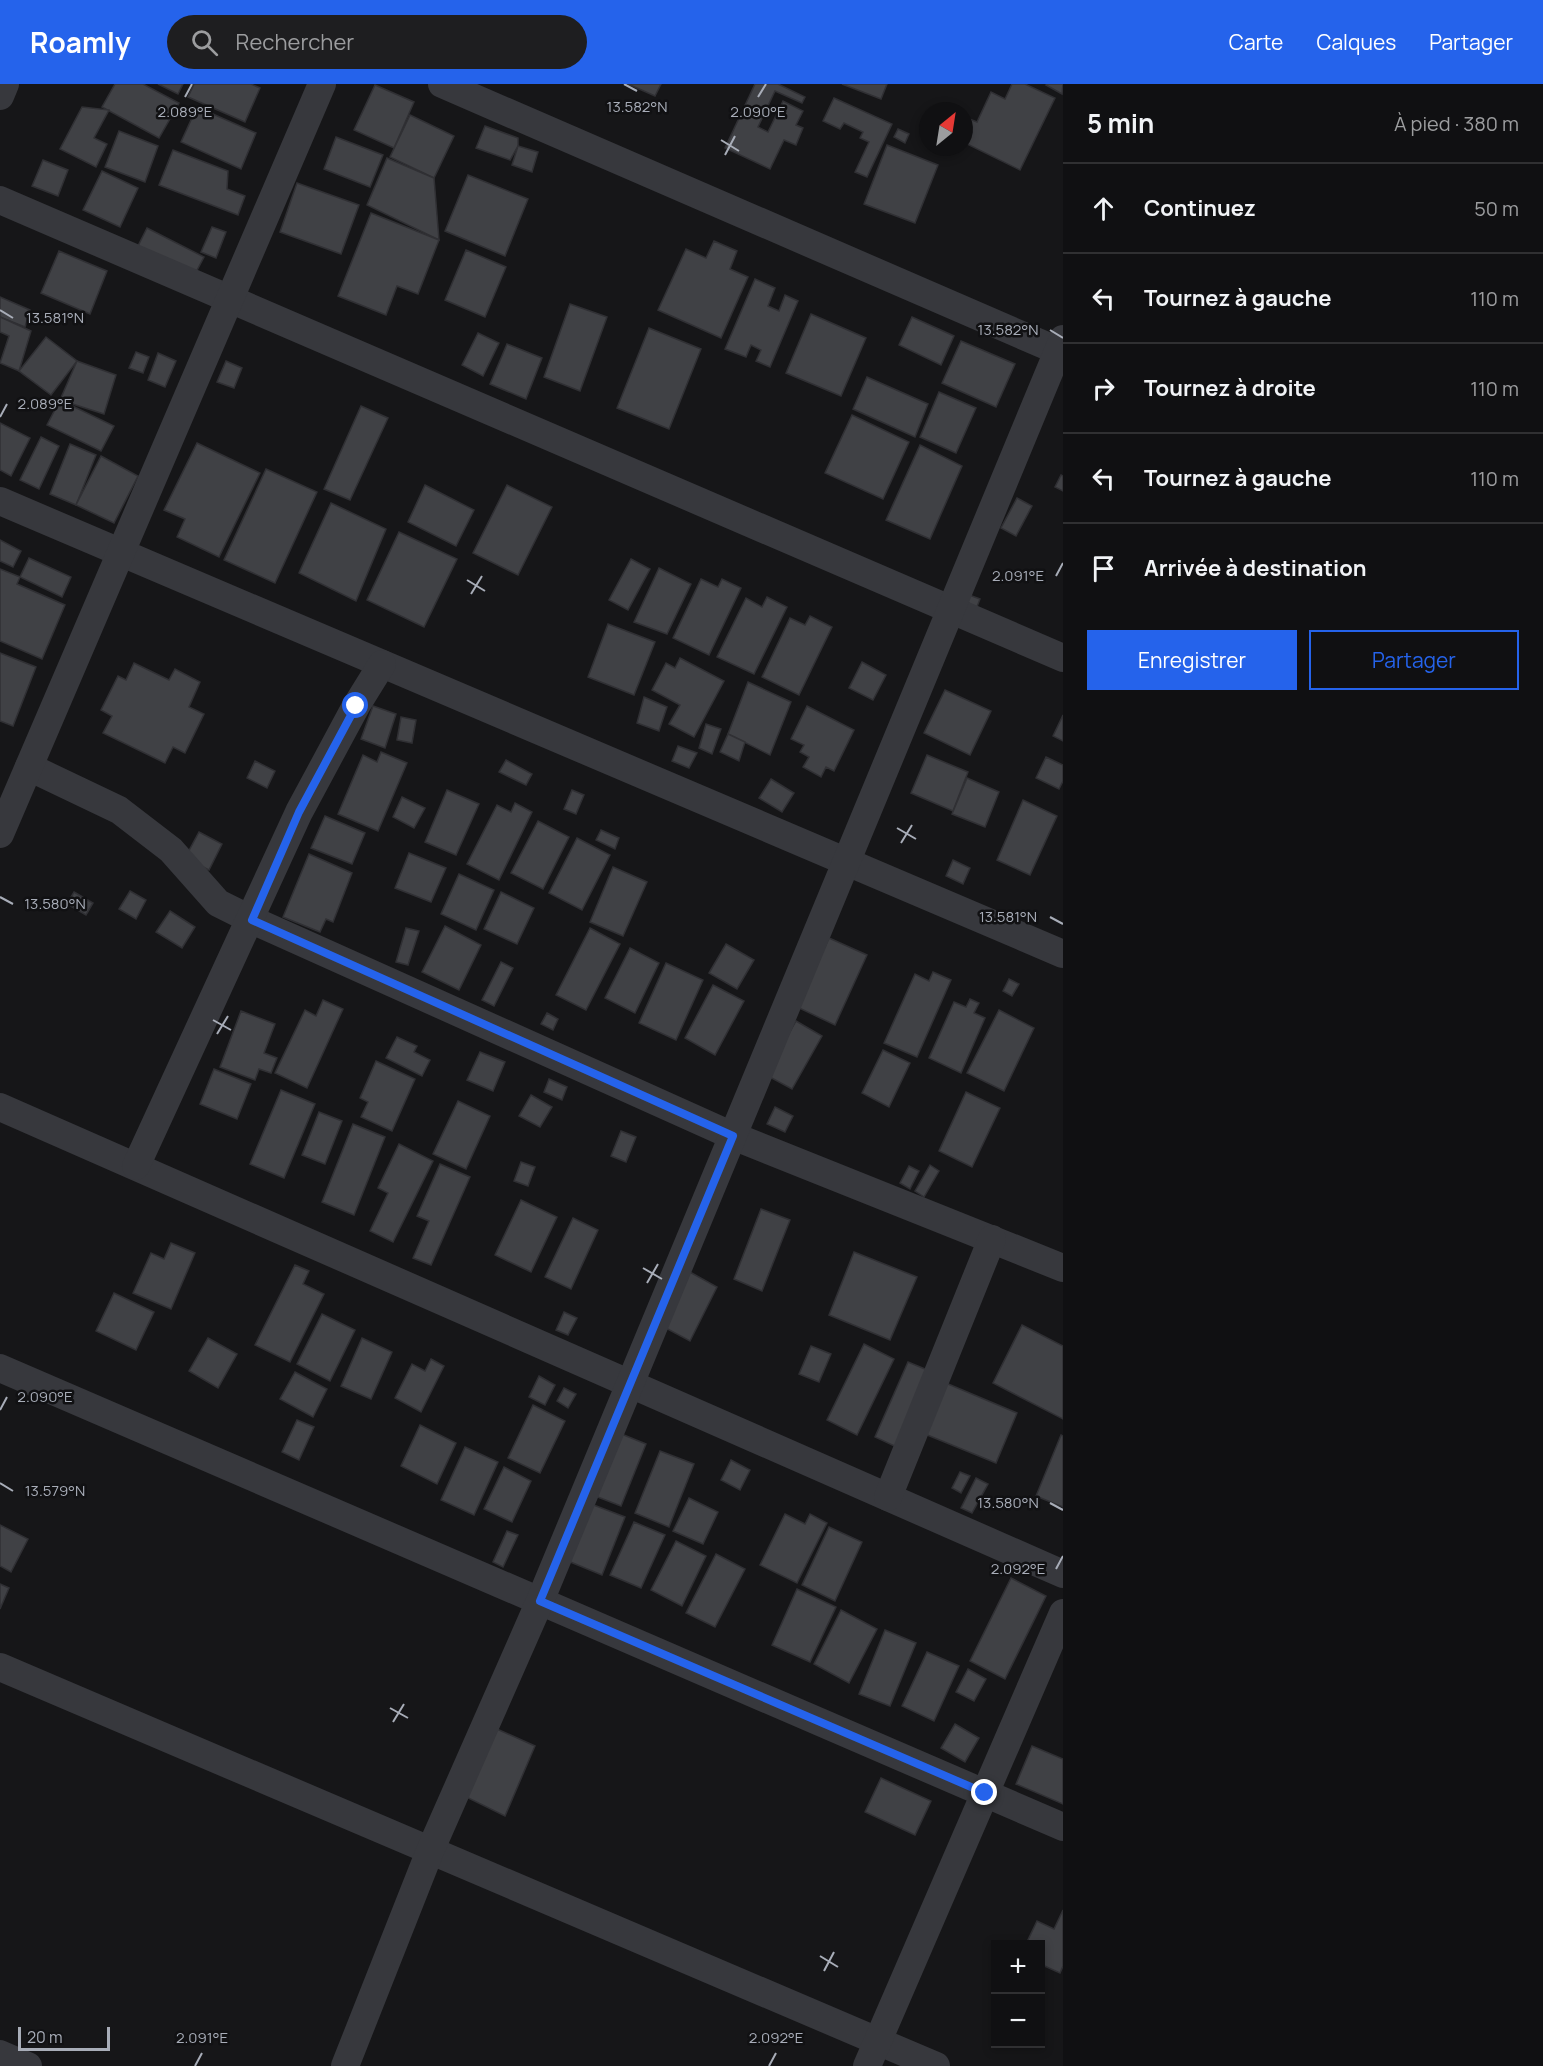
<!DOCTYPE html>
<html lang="fr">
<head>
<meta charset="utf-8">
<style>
	:root { --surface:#101012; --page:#1e1e20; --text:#f1f3f6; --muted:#9c9d9f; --line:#303032; --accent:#2563eb }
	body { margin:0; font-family:Manrope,sans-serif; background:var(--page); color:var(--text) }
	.controls { position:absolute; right:18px; bottom:18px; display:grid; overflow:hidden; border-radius:0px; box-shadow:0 3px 9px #0003 }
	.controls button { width:54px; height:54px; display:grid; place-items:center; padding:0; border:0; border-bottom:2px solid var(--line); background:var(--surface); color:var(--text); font:30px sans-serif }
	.compass { position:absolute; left:919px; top:18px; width:54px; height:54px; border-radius:50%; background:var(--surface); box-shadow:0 3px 9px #0003; rotate:30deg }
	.scale { position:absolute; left:18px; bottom:15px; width:92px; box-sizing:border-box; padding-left:6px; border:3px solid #a8adb8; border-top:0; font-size:16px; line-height:21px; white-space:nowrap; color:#a8adb8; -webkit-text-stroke:4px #111113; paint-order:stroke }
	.stop { position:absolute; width:18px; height:18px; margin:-14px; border:4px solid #2563eb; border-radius:50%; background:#fff }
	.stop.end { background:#2563eb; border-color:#fff; box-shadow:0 2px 6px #0008 }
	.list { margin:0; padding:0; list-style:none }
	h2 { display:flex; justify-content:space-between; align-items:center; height:78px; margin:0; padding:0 24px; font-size:26px }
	h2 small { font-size:20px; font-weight:400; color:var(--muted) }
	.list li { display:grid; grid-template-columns:39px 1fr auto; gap:18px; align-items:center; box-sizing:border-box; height:90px; padding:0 24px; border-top:2px solid var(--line) }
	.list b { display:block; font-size:22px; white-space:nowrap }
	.list em { font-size:20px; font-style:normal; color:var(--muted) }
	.actions { display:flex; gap:12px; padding:18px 24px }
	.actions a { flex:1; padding:14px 0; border:2px solid var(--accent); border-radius:0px; text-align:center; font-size:21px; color:var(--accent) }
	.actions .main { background:var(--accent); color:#fff }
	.icon { flex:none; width:33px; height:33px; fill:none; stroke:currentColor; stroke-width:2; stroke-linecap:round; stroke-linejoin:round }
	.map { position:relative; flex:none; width:1063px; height:1982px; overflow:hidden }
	header { display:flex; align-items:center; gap:36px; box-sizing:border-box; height:84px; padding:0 30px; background:var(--accent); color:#fff }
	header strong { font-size:28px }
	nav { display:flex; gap:33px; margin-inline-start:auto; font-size:21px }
	.search { width:420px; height:54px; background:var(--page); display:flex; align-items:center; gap:15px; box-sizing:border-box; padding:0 21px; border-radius:33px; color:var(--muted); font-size:22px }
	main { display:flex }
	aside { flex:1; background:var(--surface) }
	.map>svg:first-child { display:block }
	.building { fill:#404145; stroke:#303034; stroke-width:1.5 }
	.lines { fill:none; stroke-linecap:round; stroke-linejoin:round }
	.street { stroke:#37383d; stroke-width:28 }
	.route { stroke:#2563eb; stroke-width:8 }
	.ticks { fill:none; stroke:#a8adb8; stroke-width:2 }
	.ticks-label { font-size:15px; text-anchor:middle; fill:#a8adb8; stroke:#111113; stroke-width:5; stroke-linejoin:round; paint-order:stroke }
</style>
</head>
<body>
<header>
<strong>Roamly</strong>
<div class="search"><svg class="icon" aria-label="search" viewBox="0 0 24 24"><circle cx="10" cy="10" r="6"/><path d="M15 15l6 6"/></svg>Rechercher</div>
<nav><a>Carte</a><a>Calques</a><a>Partager</a></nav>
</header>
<main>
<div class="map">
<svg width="1063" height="1982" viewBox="0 0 1063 1982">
	<rect width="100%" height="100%" fill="#161618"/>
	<!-- building -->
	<g class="building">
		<path d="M115,0H143L179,19L159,54L102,23Z"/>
		<path d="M158,0H183L178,10Z"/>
		<path d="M194,0H251L260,4L245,38L188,13Z"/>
		<path d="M628,0H661L655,12Z"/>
		<path d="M755,0H778L805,13L802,19L775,7L758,43L768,48L783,17L803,27L796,41L803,44L796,61L784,56L770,85L725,64Z"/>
		<path d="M842,0H887L881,15Z"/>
		<path d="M1012,0H1025L1055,14L1020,86L965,59L970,49L964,46L967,34L977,38L991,8L1005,15Z"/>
		<path d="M1063,0L1062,10L1046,1L1047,0Z"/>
		<path d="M375,1L414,18L394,64L354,46Z"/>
		<path d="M834,14L892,40L867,93L855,88L869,58L860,54L863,48L844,39L840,45L823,37Z"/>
		<path d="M82,23L109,26L94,54L107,60L96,83L60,65Z"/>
		<path d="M197,23L256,49L241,85L181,58Z"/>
		<path d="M410,31L454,52L434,94L390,73Z"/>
		<path d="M485,42L518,54V62L510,76L476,64Z"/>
		<path d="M898,45L909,50L905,59L894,53Z"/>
		<path d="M119,47L158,62L145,98L105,83Z"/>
		<path d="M336,53L383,71L370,103L324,85Z"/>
		<path d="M887,61L938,81L915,139L864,120Z"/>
		<path d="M518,62L538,68L532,88L512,81Z"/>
		<path d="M173,66L228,87L227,105L245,112L238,131L159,101Z"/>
		<path d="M387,74L434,94L439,156L367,121Z"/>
		<path d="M43,76L68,86L58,112L32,102Z"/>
		<path d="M102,87L138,104L120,143L83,126Z"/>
		<path d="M468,91L528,115L505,172L445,147Z"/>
		<path d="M297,99L359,121L341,170L280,148Z"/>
		<path d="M371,129L439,156L418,210L397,202L386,231L338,212Z"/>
		<path d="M212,143L226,148L216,174L201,168Z"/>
		<path d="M147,144L204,173L195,190L138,162Z"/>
		<path d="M714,157L737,167L730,185L748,193L721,254L658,226L686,165L706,174Z"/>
		<path d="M466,166L506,183L485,233L445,216Z"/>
		<path d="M59,167L107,187L90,230L41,209Z"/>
		<path d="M755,195L775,204L768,222L779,227L785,211L798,217L770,283L756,277L761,266L751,261L746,273L725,265Z"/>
		<path d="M0,213L30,226L25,243L0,233Z"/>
		<path d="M570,220L607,233L580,307L544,293Z"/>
		<path d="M811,230L866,254L841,312L786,289Z"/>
		<path d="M0,233L31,247L19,287L0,279L9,252L0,248Z"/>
		<path d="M912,233L954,252L941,281L899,261Z"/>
		<path d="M649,244L701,265L669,345L617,324Z"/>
		<path d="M478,249L499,259L483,292L462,281Z"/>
		<path d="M46,253L77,277L51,311L19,287Z"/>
		<path d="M961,257L1015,280L996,323L942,299Z"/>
		<path d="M507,260L542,274L526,315L490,300Z"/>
		<path d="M136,268L149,273L143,289L129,284Z"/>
		<path d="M158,269L176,277L165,303L148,296Z"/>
		<path d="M77,277L116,291L104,330L60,316Z"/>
		<path d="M226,277L242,284L234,304L217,298Z"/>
		<path d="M867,293L928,320L915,353L853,325Z"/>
		<path d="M939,308L976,324L956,369L920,353Z"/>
		<path d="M60,316L114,342L101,367L47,341Z"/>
		<path d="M361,322L388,334L350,416L324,405Z"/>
		<path d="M852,331L909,358L883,415L825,389Z"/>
		<path d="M0,339L30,354L11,392L0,386Z"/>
		<path d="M41,353L59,362L39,405L20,396Z"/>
		<path d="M197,359L260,389L219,473L177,453L185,435L164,426Z"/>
		<path d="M70,360L96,371L76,421L50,410Z"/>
		<path d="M920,361L962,382L930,455L886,436Z"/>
		<path d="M101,372L138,392L114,439L76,421Z"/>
		<path d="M266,385L317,408L275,499L224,476Z"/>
		<path d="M1061,391L1063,392V407L1055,403Z"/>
		<path d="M425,401L474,426L456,462L408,438Z"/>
		<path d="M507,401L552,423L518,491L473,469Z"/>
		<path d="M1017,414L1032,422L1016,452L1001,444Z"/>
		<path d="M331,419L386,445L356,517L299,489Z"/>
		<path d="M399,448L457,475L424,543L367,516Z"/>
		<path d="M0,456L21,467L13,483L0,477Z"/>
		<path d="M29,474L71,493L62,513L20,493Z"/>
		<path d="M631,475L650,485L628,526L609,516Z"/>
		<path d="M659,484L691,500L667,550L634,538Z"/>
		<path d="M0,485L20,493L17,500L65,521L42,575L0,557Z"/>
		<path d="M701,495L718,503L722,495L741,504L709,571L673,554Z"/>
		<path d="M961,508L980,515L975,528Z"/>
		<path d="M767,513L787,523L754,590L717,573L746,514L762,523Z"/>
		<path d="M810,532L832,543L799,611L762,593L790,534L805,541Z"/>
		<path d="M608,540L655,558L634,611L588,593Z"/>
		<path d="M0,569L36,583L13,642L0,637Z"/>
		<path d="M680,574L724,597L694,653L669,640L680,621L652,606L666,579L675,584Z"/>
		<path d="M862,578L886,591L873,616L849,604Z"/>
		<path d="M134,579L169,596L175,585L200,598L189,623L204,630L185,669L173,663L165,679L103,649L112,632L101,626L118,592L126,596Z"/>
		<path d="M748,598L791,618L770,671L728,650Z"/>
		<path d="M945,606L991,627L970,671L924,649Z"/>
		<path d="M644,613L667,623L659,647L637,639Z"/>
		<path d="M373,622L396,630L385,664L361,655Z"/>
		<path d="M807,622L854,646L834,687L826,683L821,693L803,683L809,673L800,668L804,661L791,655Z"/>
		<path d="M1063,631V657L1053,652Z"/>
		<path d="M401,633L416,636L412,659L397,656Z"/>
		<path d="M706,640L721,645L712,670L699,664Z"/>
		<path d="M728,650L745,658L739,677L720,668Z"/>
		<path d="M678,662L697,669L689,684L672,677Z"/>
		<path d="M381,668L407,679L378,747L338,730L363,671L377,678Z"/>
		<path d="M927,671L968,688L953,727L911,709Z"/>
		<path d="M1046,673L1063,681V697L1059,705L1036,694Z"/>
		<path d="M506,676L532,690L526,701L499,688Z"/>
		<path d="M255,677L275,687L267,704L247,694Z"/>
		<path d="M967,694L999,708L985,743L952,730Z"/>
		<path d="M771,695L794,709L782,728L759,714Z"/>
		<path d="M447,706L479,720L456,771L425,758Z"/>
		<path d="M572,706L584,711L576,730L564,725Z"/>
		<path d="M402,713L425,724L414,744L393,733Z"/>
		<path d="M1023,716L1057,732L1030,791L997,776Z"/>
		<path d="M515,719L532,728L499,796L467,780L497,721L511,728Z"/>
		<path d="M325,732L365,749L352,780L311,764Z"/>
		<path d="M538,737L569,753L543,805L511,789Z"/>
		<path d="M601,746L619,754L615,765L596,756Z"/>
		<path d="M199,748L222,760L209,786L185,774Z"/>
		<path d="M577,754L610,771L582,826L549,809Z"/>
		<path d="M409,769L446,784L431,818L395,804Z"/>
		<path d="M309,770L352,789L333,838L326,835L320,848L283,833Z"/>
		<path d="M953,776L970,784L963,800L946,792Z"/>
		<path d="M613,783L647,798L623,852L590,838Z"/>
		<path d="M459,790L494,806L476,846L441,830Z"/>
		<path d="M130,807L146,816L136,835L119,825Z"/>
		<path d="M74,808L93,819L86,831L67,820Z"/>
		<path d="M501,808L534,824L517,860L484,845Z"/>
		<path d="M170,827L195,843L182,864L156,848Z"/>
		<path d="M445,842L481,861L459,906L422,888Z"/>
		<path d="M406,844L419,847L408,881L396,878Z"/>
		<path d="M590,844L620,860L586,926L556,911Z"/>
		<path d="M829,854L867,871L835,941L797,923Z"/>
		<path d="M726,860L754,876L737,905L709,889Z"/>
		<path d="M630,864L659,879L635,929L605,914Z"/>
		<path d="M501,878L513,884L494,922L482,916Z"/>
		<path d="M666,879L703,896L676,956L639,939Z"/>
		<path d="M933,888L951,896L917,973L884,959L915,890L929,897Z"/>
		<path d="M1009,895L1019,900L1012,912L1003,907Z"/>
		<path d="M713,901L744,917L715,971L685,954Z"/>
		<path d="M970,915L979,919L974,929L985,934L961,989L929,974L954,918L966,923Z"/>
		<path d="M323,916L343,925L307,1004L275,989L305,926L316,932Z"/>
		<path d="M999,926L1034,944L1004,1007L967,989Z"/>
		<path d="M241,927L275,940L264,969L277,974L271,989L259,985L255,996L220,983Z"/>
		<path d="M547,929L558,935L553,946L541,940Z"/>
		<path d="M796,937L822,952L792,1005L766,991Z"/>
		<path d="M397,953L417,962L414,968L430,976L422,992L386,974Z"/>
		<path d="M883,966L910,979L889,1023L862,1009Z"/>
		<path d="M480,968L505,978L493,1007L467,996Z"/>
		<path d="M376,977L415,995L392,1047L361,1033L368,1018L360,1014Z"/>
		<path d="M214,985L251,1000L237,1035L200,1020Z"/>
		<path d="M549,995L567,1003L562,1016L544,1008Z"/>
		<path d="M281,1006L315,1020L284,1094L250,1080Z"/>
		<path d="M966,1008L1000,1024L972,1083L939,1067Z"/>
		<path d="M531,1011L552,1023L540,1043L519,1032Z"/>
		<path d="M458,1017L490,1032L466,1085L433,1070Z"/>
		<path d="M775,1023L793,1032L785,1048L767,1040Z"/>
		<path d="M319,1028L342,1037L325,1080L302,1071Z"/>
		<path d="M353,1040L385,1053L354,1131L322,1118Z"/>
		<path d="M621,1047L636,1053L626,1078L611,1072Z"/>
		<path d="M399,1060L433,1077L393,1158L370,1147L388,1109L378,1104Z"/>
		<path d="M521,1078L535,1083L528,1102L514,1097Z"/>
		<path d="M440,1080L470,1093L431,1181L413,1174L429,1137L417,1132Z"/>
		<path d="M930,1081L939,1087L924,1113L915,1107Z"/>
		<path d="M909,1082L919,1087L910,1105L900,1099Z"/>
		<path d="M521,1116L557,1133L531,1188L495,1171Z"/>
		<path d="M761,1125L790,1136L762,1207L734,1195Z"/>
		<path d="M573,1134L598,1146L571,1205L545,1193Z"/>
		<path d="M171,1159L195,1169L171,1225L133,1209L151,1169L164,1175Z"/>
		<path d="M854,1168L917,1193L890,1256L829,1231Z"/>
		<path d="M295,1181L309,1187L303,1200L324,1210L290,1278L255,1261Z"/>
		<path d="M688,1187L717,1203L690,1257L660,1241Z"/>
		<path d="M114,1209L154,1228L136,1266L96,1247Z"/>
		<path d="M564,1228L577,1234L568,1251L556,1246Z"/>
		<path d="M322,1230L355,1246L330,1297L297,1280Z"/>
		<path d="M1022,1241L1063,1262V1335L993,1299Z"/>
		<path d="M208,1254L237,1270L218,1304L189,1287Z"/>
		<path d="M362,1254L392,1268L371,1315L341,1302Z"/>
		<path d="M864,1260L894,1275L857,1351L827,1336Z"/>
		<path d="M811,1262L831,1270L819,1298L799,1290Z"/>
		<path d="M431,1275L444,1282L421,1328L395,1314L412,1280L425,1287Z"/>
		<path d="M908,1278L937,1290L903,1366L875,1353Z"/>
		<path d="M295,1288L327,1305L313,1333L280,1315Z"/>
		<path d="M539,1292L555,1301L545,1321L529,1313Z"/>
		<path d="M941,1297L1017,1329L996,1379L920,1348Z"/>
		<path d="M564,1304L576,1310L568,1324L557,1317Z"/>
		<path d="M533,1321L565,1337L540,1389L508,1374Z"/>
		<path d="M297,1336L314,1343L299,1376L282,1368Z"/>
		<path d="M420,1341L456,1359L437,1400L401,1382Z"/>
		<path d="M614,1347L646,1360L621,1422L590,1410Z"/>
		<path d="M1061,1351L1063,1352V1423L1036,1412Z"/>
		<path d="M465,1363L498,1378L474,1431L441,1416Z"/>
		<path d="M660,1367L694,1380L669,1443L635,1429Z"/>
		<path d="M731,1376L750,1386L740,1406L721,1396Z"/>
		<path d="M504,1383L531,1397L512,1438L484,1425Z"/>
		<path d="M960,1388L970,1392L961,1409L952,1404Z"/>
		<path d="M976,1394L988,1400L972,1429L961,1424Z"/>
		<path d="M689,1414L718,1428L703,1460L673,1447Z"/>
		<path d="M591,1420L625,1433L602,1491L568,1477Z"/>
		<path d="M785,1430L805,1440L810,1430L827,1439L797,1499L760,1481Z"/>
		<path d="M634,1438L665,1451L641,1504L610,1491Z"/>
		<path d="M0,1441L28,1455L11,1488L0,1482Z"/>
		<path d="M829,1443L862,1458L835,1517L802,1501Z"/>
		<path d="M507,1447L518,1451L503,1483L493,1478Z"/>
		<path d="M676,1457L706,1472L682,1522L651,1506Z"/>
		<path d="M716,1470L745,1485L715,1543L686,1529Z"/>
		<path d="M1011,1494L1046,1512L1005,1595L970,1577Z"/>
		<path d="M0,1500L9,1504L0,1525Z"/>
		<path d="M797,1505L836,1523L810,1578L772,1561Z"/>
		<path d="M841,1526L877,1545L849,1599L814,1580Z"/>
		<path d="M885,1546L916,1559L890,1622L859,1610Z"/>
		<path d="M927,1568L959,1582L934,1637L902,1622Z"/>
		<path d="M968,1585L986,1595L974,1617L956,1608Z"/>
		<path d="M955,1640L979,1654L965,1678L941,1664Z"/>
		<path d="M488,1641L535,1662L505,1732L458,1709Z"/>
		<path d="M1032,1662L1063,1675V1720L1016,1700Z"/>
		<path d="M881,1694L931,1717L915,1751L865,1728Z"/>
		<path d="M1063,1826V1882L1060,1889L1040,1880V1860H1026L1037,1837L1054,1845Z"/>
	</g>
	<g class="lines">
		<!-- street -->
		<g class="street">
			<path d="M442,0L1063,269"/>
			<path d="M0,12L5,0"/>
			<path d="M0,116L1063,574"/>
			<path d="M0,417L1063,870"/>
			<path d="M29,683L119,726L171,766L218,819L252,836L733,1052L1063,1184"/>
			<path d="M0,750L322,0"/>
			<path d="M0,1023L1063,1490"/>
			<path d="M136,1082L299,728L356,622L382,580"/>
			<path d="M0,1284L1063,1743"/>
			<path d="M888,1413L992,1155"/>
			<path d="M0,1583L936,1982"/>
			<path d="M0,1970L28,1982"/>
			<path d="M345,1982L430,1767L540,1517L1063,255"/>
			<path d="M867,1982L1063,1529"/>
		</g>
	</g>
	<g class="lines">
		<!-- route -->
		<path class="route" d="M356,622L299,728L252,836L733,1052L540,1517L985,1709"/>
	</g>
	<!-- ticks -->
	<path class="ticks" d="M624,0L637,7M185,13L192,0M758,13L766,0M721,56L739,67M725,71L735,52M0,226L13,234M1050,246L1063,254M0,333L7,320M1056,492L1063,479M467,496L485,507M471,510L482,492M897,744L916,755M901,759L912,741M0,813L13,820M1050,833L1063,840M213,936L231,946M217,950L228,932M643,1184L662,1195M647,1199L658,1180M0,1326L7,1313M0,1399L13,1407M1050,1419L1063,1426M1056,1485L1063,1472M390,1624L408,1634M393,1638L404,1620M820,1872L838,1883M824,1887L834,1868M195,1982L202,1969M769,1982L776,1969"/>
	<g class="ticks-label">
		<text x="637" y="28">13.582°N</text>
		<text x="758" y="33">2.090°E</text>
		<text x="185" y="33">2.089°E</text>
		<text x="55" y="239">13.581°N</text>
		<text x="1008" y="251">13.582°N</text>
		<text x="45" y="325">2.089°E</text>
		<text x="1018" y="497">2.091°E</text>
		<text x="55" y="825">13.580°N</text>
		<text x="1008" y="838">13.581°N</text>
		<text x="45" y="1318">2.090°E</text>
		<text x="55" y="1412">13.579°N</text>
		<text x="1008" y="1424">13.580°N</text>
		<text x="1018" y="1490">2.092°E</text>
		<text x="202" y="1959">2.091°E</text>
		<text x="776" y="1959">2.092°E</text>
	</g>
</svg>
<div class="controls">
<button>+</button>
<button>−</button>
</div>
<svg class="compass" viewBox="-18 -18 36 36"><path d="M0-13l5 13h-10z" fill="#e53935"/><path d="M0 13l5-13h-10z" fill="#9c9d9f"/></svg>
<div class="scale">20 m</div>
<div class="stop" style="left:356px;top:622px"></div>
<div class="stop end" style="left:985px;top:1709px"></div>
</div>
<aside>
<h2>5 min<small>À pied · 380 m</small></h2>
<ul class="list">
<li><svg class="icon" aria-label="ahead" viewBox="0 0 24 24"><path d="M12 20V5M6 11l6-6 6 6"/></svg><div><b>Continuez</b></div><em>50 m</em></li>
<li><svg class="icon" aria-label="left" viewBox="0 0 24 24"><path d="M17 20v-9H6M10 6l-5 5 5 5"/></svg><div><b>Tournez à gauche</b></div><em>110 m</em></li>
<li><svg class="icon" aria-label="right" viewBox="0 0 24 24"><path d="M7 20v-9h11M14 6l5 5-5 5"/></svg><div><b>Tournez à droite</b></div><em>110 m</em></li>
<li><svg class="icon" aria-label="left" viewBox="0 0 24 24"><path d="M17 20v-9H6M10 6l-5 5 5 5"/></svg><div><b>Tournez à gauche</b></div><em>110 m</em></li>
<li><svg class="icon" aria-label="arrive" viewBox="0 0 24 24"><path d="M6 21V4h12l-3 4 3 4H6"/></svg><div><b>Arrivée à destination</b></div></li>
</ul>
<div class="actions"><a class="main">Enregistrer</a><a>Partager</a></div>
</aside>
</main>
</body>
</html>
